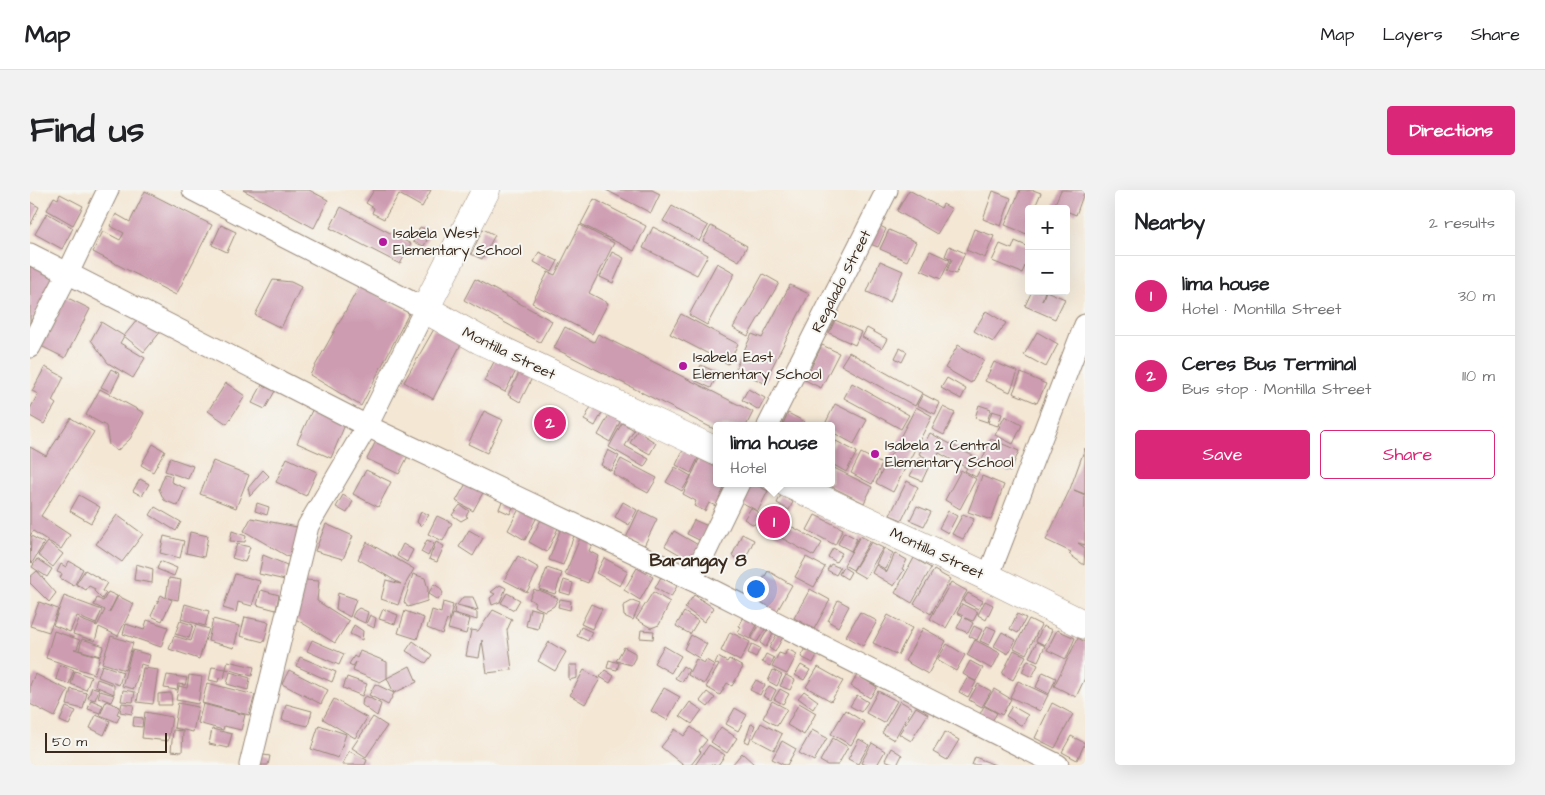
<!DOCTYPE html>
<html lang="en">
<head>
<meta charset="utf-8">
<style>
	:root { --surface:#fff; --page:#f2f2f2; --text:#202124; --muted:#757577; --line:#e0e0e0; --accent:#db2777 }
	body { margin:0; font-family:"Architects Daughter",sans-serif; background:var(--page); color:var(--text) }
	.controls { position:absolute; right:15px; top:15px; display:grid; overflow:hidden; border-radius:5px; box-shadow:0 5px 20px #0002 }
	.controls button { width:45px; height:45px; display:grid; place-items:center; padding:0; border:0; border-bottom:1px solid var(--line); background:var(--surface); color:var(--text); font:25px sans-serif }
	.scale { position:absolute; left:15px; bottom:12px; width:122px; box-sizing:border-box; padding-left:5px; border:2px solid #3b2a1e; border-top:0; font-size:14px; line-height:18px; white-space:nowrap; color:#3b2a1e; -webkit-text-stroke:4px #f6f6f2; paint-order:stroke }
	.you { position:absolute; left:725px; top:398px; width:18px; height:18px; margin:-12px; border:4px solid #fff; border-radius:50%; background:#1a73e8; box-shadow:0 0 0 8px #1a73e833 }
	.badge { display:grid; place-items:center; width:32px; height:32px; border-radius:50%; background:var(--accent); color:#fff; font-size:16px; font-weight:700 }
	.pin { position:absolute; translate:-50% -50%; border:2px solid #fff; box-shadow:0 1px 5px #0006 }
	.popup { position:absolute; left:683px; top:232px; width:122px; height:65px; box-sizing:border-box; display:grid; place-content:center; border-radius:5px; background:var(--surface); filter:drop-shadow(0 1px 4px #0005); font-size:16px; white-space:nowrap; color:var(--muted) }
	.popup b { font-size:19px; color:var(--text) }
	.popup::after { content:''; position:absolute; left:50%; top:100%; margin-left:-10px; border:10px solid transparent; border-top-color:var(--surface) }
	.list { margin:0; padding:0; list-style:none }
	h2 { display:flex; justify-content:space-between; align-items:center; height:65px; margin:0; padding:0 20px; font-size:21px }
	h2 small { font-size:16px; font-weight:400; color:var(--muted) }
	.list li { display:grid; grid-template-columns:32px 1fr auto; gap:15px; align-items:center; box-sizing:border-box; height:80px; padding:0 20px; border-top:1px solid var(--line) }
	.list b { display:block; font-size:19px; white-space:nowrap }
	.list p { margin:0; font-size:16px; white-space:nowrap; color:var(--muted) }
	.list em { font-size:16px; font-style:normal; color:var(--muted) }
	.actions { display:flex; gap:10px; padding:15px 20px }
	.actions a { flex:1; padding:11px 0; border:1px solid var(--accent); border-radius:5px; text-align:center; font-size:18px; color:var(--accent) }
	.actions .main { background:var(--accent); color:#fff }
	.map { position:relative; flex:none; width:1055px; height:575px; overflow:hidden; border-radius:5px }
	header { display:flex; align-items:center; gap:30px; box-sizing:border-box; height:70px; padding:0 25px; background:var(--surface); border-bottom:1px solid var(--line) }
	header strong { font-size:24px }
	nav { display:flex; gap:28px; margin-inline-start:auto; font-size:18px }
	.intro { display:flex; align-items:center; justify-content:space-between; box-sizing:border-box; height:120px; padding:0 30px }
	h1 { margin:0; font-size:35px }
	.button { padding:12px 22px; border-radius:5px; background:var(--accent); color:#fff; font-size:18px; font-weight:700 }
	main { display:flex; gap:30px; padding:0 30px }
	aside { flex:1; background:var(--surface); border-radius:5px; box-shadow:0 5px 20px #0002 }
	.map>svg:first-child { display:block }
	.building { fill:#ce9cb1 }
	.lines { fill:none; stroke-linecap:round; stroke-linejoin:round }
	.minor-casing { stroke:#988879; stroke-width:23 }
	.major-casing { stroke:#988879; stroke-width:29 }
	.minor { stroke:#fff; stroke-width:21 }
	.major { stroke:#fff; stroke-width:28 }
	.poi-dot { fill:#b5179e; stroke:#f6f6f2; stroke-width:2 }
	.labels { text-anchor:middle; stroke-width:4; stroke-linejoin:round; paint-order:stroke }
	.poi-label { font-size:15px; fill:#3b2a1e; stroke:#f6f6f2; text-anchor:start }
	.street-label { font-size:15px; fill:#3b2a1e; stroke:#f6f6f2 }
	.quarter-label { font-size:18px; font-weight:bold; fill:#3b2a1e; stroke:#f6f6f2 }
</style>
</head>
<body>
<header>
<strong>Map</strong>
<nav><a>Map</a><a>Layers</a><a>Share</a></nav>
</header>
<div class="intro"><h1>Find us</h1><a class="button">Directions</a></div>
<main>
<div class="map">
<svg width="1055" height="575" viewBox="0 0 1055 575">
	<rect width="100%" height="100%" fill="#f6f6f2"/>
	<filter id="ink" filterUnits="userSpaceOnUse"><feTurbulence type="fractalNoise" baseFrequency=".02" numOctaves="2"/><feDisplacementMap in="SourceGraphic" scale="10" xChannelSelector="R" yChannelSelector="G"/><feConvolveMatrix kernelMatrix="1 2 1 2 8 2 1 2 1" color-interpolation-filters="sRGB"/></filter>
	<filter id="wash" filterUnits="userSpaceOnUse"><feTurbulence type="fractalNoise" baseFrequency=".0096" numOctaves="4" result="noise"/><feDisplacementMap in="SourceGraphic" scale="20" xChannelSelector="R" yChannelSelector="G"/><feGaussianBlur stdDeviation="1.12" result="paint"/><feColorMatrix in="noise" values="0 0 0 0 0 0 0 0 0 0 0 0 0 0 0 0 0 1.4 0 .05"/><feComposite in="paint" operator="in"/></filter>
	<g filter="url(#wash)">
		<rect width="100%" height="100%" fill="#f4e7d4"/>
		<g id="blocks">
			<!-- building -->
			<g class="building">
				<path d="M213,0H279L298,10L284,38Z"/>
				<path d="M344,0H401L392,17L369,4L354,29L342,23L344,18L336,13Z"/>
				<path d="M576,0H622L630,4L621,23Z"/>
				<path d="M879,0L911,18L913,14L922,19L907,44L867,21Z"/>
				<path d="M990,0H1003L1011,3L1004,19H999V45L975,35Z"/>
				<path d="M1031,0H1055L1046,25L1036,21V19L1024,16Z"/>
				<path d="M115,1L182,35L146,105L63,62L73,41L90,50L94,43L80,36L86,24L100,32Z"/>
				<path d="M963,1L981,8L971,36L953,29Z"/>
				<path d="M30,4L53,16L43,35L17,20L24,7L28,9Z"/>
				<path d="M564,9L616,36L604,61L551,34Z"/>
				<path d="M0,12L9,17L0,36Z"/>
				<path d="M642,16L678,36L669,51L633,31Z"/>
				<path d="M311,17L381,54L370,74L300,38Z"/>
				<path d="M17,23L43,38L32,59L5,44Z"/>
				<path d="M191,35L206,42L197,62L182,55Z"/>
				<path d="M550,35L584,53L559,103L578,113L562,144L502,113L518,82L525,85Z"/>
				<path d="M848,35L856,39L848,57L840,54Z"/>
				<path d="M681,36L717,56L709,71L673,51Z"/>
				<path d="M390,37L401,41L394,56L383,52Z"/>
				<path d="M623,37L678,65L667,85L613,58Z"/>
				<path d="M453,39L465,45L452,69L441,64Z"/>
				<path d="M944,39L964,46L955,68L936,60Z"/>
				<path d="M859,40L886,52L877,71L850,59Z"/>
				<path d="M985,51L999,57V74L998,76H995L992,83L962,71L970,54L982,59Z"/>
				<path d="M919,56L935,63L926,84L917,81L922,69L915,66Z"/>
				<path d="M900,61L920,70L911,89L891,80Z"/>
				<path d="M509,62L528,71L522,82L504,72Z"/>
				<path d="M582,62L594,68L583,93L570,87Z"/>
				<path d="M0,68L28,83L0,133Z"/>
				<path d="M850,71L873,81L860,112L837,102Z"/>
				<path d="M687,73L705,83L677,135L659,125Z"/>
				<path d="M733,84L749,93L718,146L703,138Z"/>
				<path d="M445,89L522,131L510,152L434,110Z"/>
				<path d="M243,90L261,92L271,97L251,138L225,125Z"/>
				<path d="M330,95L379,123L331,216L280,185Z"/>
				<path d="M760,95L779,104L734,193L705,179L722,144L732,148Z"/>
				<path d="M1002,101H1015L1012,111L1016,101L1035,109L1025,129L995,116Z"/>
				<path d="M34,106L60,119L35,168L9,155Z"/>
				<path d="M956,121L976,133L963,152L944,141Z"/>
				<path d="M112,124L132,140L114,162L94,146Z"/>
				<path d="M651,124L708,154L698,174L640,144Z"/>
				<path d="M805,130L831,142L825,155L799,143Z"/>
				<path d="M71,132L94,146L90,153L115,168L103,188L78,173L61,150Z"/>
				<path d="M535,137L564,152L568,144L723,222L716,236H686V240L524,158Z"/>
				<path d="M837,138L857,149L852,158L832,147Z"/>
				<path d="M404,139L431,154L403,209L374,192Z"/>
				<path d="M1007,142L1028,154L1016,177L994,165Z"/>
				<path d="M792,155L809,163L791,198L775,190Z"/>
				<path d="M928,155L954,170L941,193L915,178Z"/>
				<path d="M870,158L877,162L872,172L865,168Z"/>
				<path d="M819,162L892,203L885,216L811,175Z"/>
				<path d="M466,168L487,179L475,202L454,191Z"/>
				<path d="M964,172L988,182L980,202L955,191Z"/>
				<path d="M671,175L688,183L681,198L664,190Z"/>
				<path d="M15,177L34,187L22,211L26,214L14,234L0,226V219L8,204L2,201Z"/>
				<path d="M81,179L90,184L81,202L71,197Z"/>
				<path d="M491,179L503,186L490,212L478,205Z"/>
				<path d="M991,183L1016,194L1007,213L983,203Z"/>
				<path d="M917,188L936,199L931,209L911,198Z"/>
				<path d="M196,193L215,206L197,234L178,221Z"/>
				<path d="M822,193L879,225L871,239L814,208Z"/>
				<path d="M232,195L245,201L235,219L222,213Z"/>
				<path d="M70,199L114,223L100,249L87,261L79,255L76,236L56,225Z"/>
				<path d="M718,199L735,208L729,220L712,210Z"/>
				<path d="M893,204L910,213L905,224L887,215Z"/>
				<path d="M805,214L837,230L824,254L802,242V236H794Z"/>
				<path d="M562,215L573,221L565,236L554,230Z"/>
				<path d="M949,215L961,219L957,232L945,228Z"/>
				<path d="M284,216L317,230L301,268L267,253Z"/>
				<path d="M886,217L902,226L863,302L846,293Z"/>
				<path d="M913,217L925,223L914,245L902,239Z"/>
				<path d="M454,221L473,230L457,263L438,254Z"/>
				<path d="M962,221L972,224L968,236L958,233Z"/>
				<path d="M758,223L775,232L773,236H752Z"/>
				<path d="M579,225L590,232L580,252L568,245Z"/>
				<path d="M975,226L992,235L983,254L965,245Z"/>
				<path d="M41,228L64,242L11,326L40,345L31,359L3,341L0,346V257L16,266Z"/>
				<path d="M592,233L604,240L595,256L619,269L614,277L579,257Z"/>
				<path d="M607,241L626,253L620,264L600,253Z"/>
				<path d="M900,243L954,272L946,287L935,281L937,278L909,263L904,272L889,264Z"/>
				<path d="M347,249L379,264L369,284L337,269Z"/>
				<path d="M961,249L989,261L980,282L952,270Z"/>
				<path d="M806,251L827,262L816,282L802,274V258Z"/>
				<path d="M123,254L135,261L123,282L111,275Z"/>
				<path d="M1055,258V304L1044,300L1055,305V355L1048,353L1055,358L1054,375L1039,364L1041,362L1016,350L1040,299Z"/>
				<path d="M578,260L589,266L581,281L571,275Z"/>
				<path d="M653,260L668,268L661,283L646,275Z"/>
				<path d="M831,263L852,274L842,294L821,283Z"/>
				<path d="M140,268L163,276L158,289L135,281Z"/>
				<path d="M257,268L287,282L276,306L246,292Z"/>
				<path d="M889,268L900,274L892,291L880,286Z"/>
				<path d="M591,269L627,288L618,303L583,284Z"/>
				<path d="M669,269L686,277V293H697L686,316L679,313L675,321L664,316L666,311L653,304Z"/>
				<path d="M183,271L219,285L206,318L170,304Z"/>
				<path d="M645,277L661,286L652,301L636,292Z"/>
				<path d="M802,277L842,297L834,313L794,293H802Z"/>
				<path d="M233,280L239,286L220,306L218,298Z"/>
				<path d="M336,280L361,292L348,317L323,304Z"/>
				<path d="M931,280L946,289L930,319L915,310Z"/>
				<path d="M135,284L142,286L141,292L155,298L148,316L134,310L129,299Z"/>
				<path d="M952,286L974,295L961,330L938,322Z"/>
				<path d="M110,289L119,294L112,306L103,301Z"/>
				<path d="M438,290L455,299L443,321L426,311Z"/>
				<path d="M877,291L888,297L872,330L860,325Z"/>
				<path d="M718,293H723L738,301L728,321L709,311Z"/>
				<path d="M49,305L70,317L61,333L40,321Z"/>
				<path d="M313,305L323,311L317,323L306,317Z"/>
				<path d="M751,305L763,312L759,320L747,313Z"/>
				<path d="M473,309L485,313L480,324L469,319Z"/>
				<path d="M593,312L607,320L599,335L585,327Z"/>
				<path d="M227,313L239,317L237,325L225,321Z"/>
				<path d="M430,315L439,321L436,326L438,327L431,331L422,325Z"/>
				<path d="M887,316L901,322L894,336L880,330Z"/>
				<path d="M125,317L151,332L146,341L120,325Z"/>
				<path d="M490,317L507,327L495,350L478,340Z"/>
				<path d="M721,318L731,324L724,335L714,329Z"/>
				<path d="M609,320L627,329L614,356L596,348Z"/>
				<path d="M391,321L399,325L391,336L387,332Z"/>
				<path d="M918,321L927,326L918,343L909,338Z"/>
				<path d="M735,322L792,353L784,366L728,335Z"/>
				<path d="M933,324L944,329L933,349L922,344Z"/>
				<path d="M87,325L113,344L92,372L66,354Z"/>
				<path d="M785,325L813,339L805,355L777,340Z"/>
				<path d="M407,326L422,333L413,351L398,344Z"/>
				<path d="M221,328L272,338L262,369L214,341Z"/>
				<path d="M511,330L528,338L517,362L499,352Z"/>
				<path d="M664,330L678,336L671,351L657,344Z"/>
				<path d="M296,334L323,346L313,369L285,361Z"/>
				<path d="M531,338L545,343L533,375L519,370Z"/>
				<path d="M439,340L453,348L443,366L429,357Z"/>
				<path d="M202,341L216,346L215,352L200,351Z"/>
				<path d="M644,341L670,356L661,371L635,356Z"/>
				<path d="M160,342L178,346L174,367L156,363Z"/>
				<path d="M814,342L827,349L821,361L808,354Z"/>
				<path d="M712,344L724,350L714,372L702,366Z"/>
				<path d="M1,346L14,353L2,373L0,371Z"/>
				<path d="M134,346L154,351L150,368L130,363Z"/>
				<path d="M551,346L563,351L559,361L568,366L558,393L535,384Z"/>
				<path d="M830,346L840,351L823,380L814,375Z"/>
				<path d="M397,350L404,353L398,366L391,362Z"/>
				<path d="M18,352L33,364L23,377L8,365Z"/>
				<path d="M337,352L384,379L375,395L368,415L351,409L356,390L371,394L328,369Z"/>
				<path d="M406,352L414,356L407,372L399,369Z"/>
				<path d="M841,352L853,358L835,388L823,381Z"/>
				<path d="M207,354L220,357L215,372L202,368Z"/>
				<path d="M373,354L383,360L377,372L367,366Z"/>
				<path d="M803,358L812,363L806,372L798,367Z"/>
				<path d="M854,358L863,363L855,379L846,374Z"/>
				<path d="M865,363L877,370L872,379L874,380L864,396L842,383L846,375L857,382Z"/>
				<path d="M233,365L257,375L255,390L229,384Z"/>
				<path d="M488,366L509,378L497,402L474,390Z"/>
				<path d="M776,367L795,377L784,397L765,387Z"/>
				<path d="M574,368L598,381L590,396L566,383Z"/>
				<path d="M884,368L901,378L882,413L865,403Z"/>
				<path d="M7,369L22,379L17,387L2,377Z"/>
				<path d="M39,371L53,379L44,396L30,388L32,384L27,382L31,374L36,377Z"/>
				<path d="M130,371L147,378L144,386L127,379Z"/>
				<path d="M106,374L123,379L122,393L104,390Z"/>
				<path d="M801,374L810,378L806,385L797,380Z"/>
				<path d="M813,377L821,382L817,389L809,384Z"/>
				<path d="M517,378L532,383L525,404L509,399Z"/>
				<path d="M607,378L623,387L610,410L594,400Z"/>
				<path d="M55,380L77,393L72,401L76,403L72,409L64,401L65,399L59,396L56,400L46,394Z"/>
				<path d="M904,380L920,389L901,424L884,414Z"/>
				<path d="M7,381L26,403L19,412L0,393V387Z"/>
				<path d="M738,381L762,395L746,423L721,409Z"/>
				<path d="M205,384L230,391L222,416L208,412L206,422L193,418Z"/>
				<path d="M383,384L395,388L398,399L397,411L378,417L374,412Z"/>
				<path d="M631,387L647,396L641,407L625,398Z"/>
				<path d="M139,388L151,390L148,410L138,408L142,410L132,431L121,426L131,405L136,408Z"/>
				<path d="M275,390L289,391L287,411L319,431L305,453L264,428Z"/>
				<path d="M534,390L543,393L540,405L530,402Z"/>
				<path d="M921,392L937,401L916,438L900,429Z"/>
				<path d="M404,394L410,398L413,403L408,410L398,404Z"/>
				<path d="M470,395L476,398L470,412L462,415L460,408L465,404L461,402Z"/>
				<path d="M504,399L508,401L509,400L528,408L524,416L515,421L504,416L505,412L499,409Z"/>
				<path d="M780,399L800,410L784,439L764,428Z"/>
				<path d="M231,400L249,405L246,420L227,415Z"/>
				<path d="M78,402L87,406L79,423L88,406L104,414L88,446L69,437L65,451L43,444L49,429L67,436L75,420L64,415L67,408L73,411Z"/>
				<path d="M623,402L640,412L629,435L621,438L606,429Z"/>
				<path d="M308,403L326,409L320,427L306,419Z"/>
				<path d="M477,403L490,410L484,420L471,413Z"/>
				<path d="M938,403L953,411L948,419L933,411Z"/>
				<path d="M664,405L684,418L674,432L655,418Z"/>
				<path d="M34,406L72,420L66,434L47,426L40,442L23,435Z"/>
				<path d="M433,407H443L448,420L427,415Z"/>
				<path d="M530,409L541,411L540,420L528,417Z"/>
				<path d="M808,410L819,416L808,437L798,431Z"/>
				<path d="M602,411L610,414L603,430L594,426L593,416Z"/>
				<path d="M955,411L963,415L956,430L948,425Z"/>
				<path d="M9,412L28,419L19,442L0,436Z"/>
				<path d="M413,412L423,415L419,431L417,430L412,444L397,438L402,420L411,423Z"/>
				<path d="M155,414L179,421L175,436L151,429Z"/>
				<path d="M561,414L572,419L562,439L551,434Z"/>
				<path d="M932,414L948,422L943,431L935,428L943,433L938,443L927,438L933,426L927,423Z"/>
				<path d="M425,415L447,422V430L424,423Z"/>
				<path d="M329,418L338,422L335,433L322,427L325,421Z"/>
				<path d="M500,418L512,421L508,439L496,436Z"/>
				<path d="M353,419L368,425L365,434L349,429Z"/>
				<path d="M463,420L482,429L477,440L482,480L457,483L452,450L449,468L436,466L441,440L448,441Z"/>
				<path d="M375,421L394,428L387,449L368,443Z"/>
				<path d="M654,422L668,431L660,444L646,436Z"/>
				<path d="M830,422L847,431L833,456L816,446Z"/>
				<path d="M422,424L440,429L436,444L418,439Z"/>
				<path d="M987,424L996,428L988,443L980,439Z"/>
				<path d="M340,425L346,428L344,438L336,434Z"/>
				<path d="M715,425L727,435L720,449L708,443L711,437L709,436Z"/>
				<path d="M858,425L882,438L868,465L843,453Z"/>
				<path d="M215,427L239,432L234,452L210,446Z"/>
				<path d="M183,429L209,436L204,458L178,451Z"/>
				<path d="M999,429L1011,435L996,464L984,458Z"/>
				<path d="M117,430L138,437L131,457L93,444L96,434L114,440Z"/>
				<path d="M150,431L163,435L159,448L145,444Z"/>
				<path d="M731,432L737,436L727,452L721,449Z"/>
				<path d="M166,435L179,439L169,469L139,459L144,446L161,451Z"/>
				<path d="M324,435L333,441L332,450L320,444Z"/>
				<path d="M944,436L952,440L947,450L939,446Z"/>
				<path d="M957,436L966,440L959,455L950,451Z"/>
				<path d="M1013,436L1022,440L1015,455L1006,451Z"/>
				<path d="M551,437L562,442L558,451L547,446Z"/>
				<path d="M739,437L745,440L736,457L730,453Z"/>
				<path d="M893,438L916,451L898,484L875,471Z"/>
				<path d="M611,440L624,441L623,449L610,448Z"/>
				<path d="M1027,440L1045,448L1036,469L1017,460Z"/>
				<path d="M24,441L50,450L47,459H44L70,467L64,484L16,468Z"/>
				<path d="M700,442L720,452L710,471L691,461Z"/>
				<path d="M748,442L754,445L745,462L739,458Z"/>
				<path d="M972,442L986,450L978,464L964,456Z"/>
				<path d="M661,445L677,454L669,468L654,459Z"/>
				<path d="M81,446L103,453L95,480L72,473Z"/>
				<path d="M1048,448L1055,452V488L1046,507L1024,496Z"/>
				<path d="M52,449L74,456L70,466L49,460Z"/>
				<path d="M282,450L314,464L309,475L277,461Z"/>
				<path d="M945,450L970,463L962,479L937,465Z"/>
				<path d="M383,451L402,465L396,473L376,461Z"/>
				<path d="M519,452L536,462L525,481L508,471Z"/>
				<path d="M1007,452L1015,456L1008,471L999,467Z"/>
				<path d="M722,454L730,458L726,467L718,463Z"/>
				<path d="M917,454L935,465L926,481L907,470Z"/>
				<path d="M778,455L789,461L783,473L771,467Z"/>
				<path d="M634,456L651,466L641,483L624,473Z"/>
				<path d="M594,457L605,463V468L601,475L586,471Z"/>
				<path d="M757,459L767,464L757,484L742,477L749,463L755,465Z"/>
				<path d="M102,460L120,465L117,476L111,474L104,499L92,496Z"/>
				<path d="M984,460L996,466L983,490L972,484Z"/>
				<path d="M330,461L357,472V488L350,492L323,481L326,472L323,476L319,474L324,466L327,468Z"/>
				<path d="M736,464L744,468L740,476L732,472Z"/>
				<path d="M270,467L306,482L302,492L266,476Z"/>
				<path d="M688,467L697,472L699,469L713,477L702,496L697,493L690,505L676,497L689,475L685,473Z"/>
				<path d="M666,469L674,473L676,470L685,475L674,494L658,485Z"/>
				<path d="M579,470L589,473L587,480L577,478Z"/>
				<path d="M998,470L1008,475L1002,487L992,482Z"/>
				<path d="M198,471L224,477L222,486L196,479Z"/>
				<path d="M940,471L953,478L946,491L939,488L946,492L938,507L929,502L938,487L933,484Z"/>
				<path d="M30,475L44,480L39,494L26,489Z"/>
				<path d="M72,475L93,482L89,495L68,487Z"/>
				<path d="M539,475H547V488L539,490Z"/>
				<path d="M771,475L780,480L774,490L765,485Z"/>
				<path d="M380,476L387,492L364,503L357,488Z"/>
				<path d="M653,476L659,480L652,492L645,488Z"/>
				<path d="M182,477L196,479L194,489L189,488L188,492L179,490Z"/>
				<path d="M788,477L813,491L801,511L776,497Z"/>
				<path d="M113,478L128,480L123,514L107,512Z"/>
				<path d="M259,480L298,500L291,514L252,494Z"/>
				<path d="M554,480L570,489L555,514L540,505Z"/>
				<path d="M575,480L584,486L580,493L570,487Z"/>
				<path d="M743,480L752,485L747,496L738,491Z"/>
				<path d="M45,481L61,487L56,500L41,494Z"/>
				<path d="M200,482L220,488L218,500L197,494Z"/>
				<path d="M1013,482L1026,488L1019,504L1006,497Z"/>
				<path d="M5,484L38,500L25,527L0,514V495Z"/>
				<path d="M137,485L157,488L155,495L148,494L147,500L134,498Z"/>
				<path d="M159,485L172,487L168,514L146,510L149,496L157,498Z"/>
				<path d="M756,485L765,490L760,500L750,496Z"/>
				<path d="M827,485L847,497L840,508L821,496Z"/>
				<path d="M317,487L337,494L332,506L313,498Z"/>
				<path d="M67,489L84,495V504L65,496Z"/>
				<path d="M726,490L735,495L730,505L720,500Z"/>
				<path d="M988,491L1018,505L1010,521L980,507Z"/>
				<path d="M177,493L225,505L219,525L172,513Z"/>
				<path d="M345,494L364,503L358,515L339,505Z"/>
				<path d="M948,494L961,501L952,517L939,510Z"/>
				<path d="M739,496L746,500L741,510L733,506Z"/>
				<path d="M62,497L69,499L65,510L58,508Z"/>
				<path d="M634,498L650,507L637,530L621,521Z"/>
				<path d="M41,499L57,503L53,519L37,515Z"/>
				<path d="M750,499L759,504L753,514L744,509Z"/>
				<path d="M964,499L981,509L972,525L954,515Z"/>
				<path d="M93,500L105,502L103,512L91,511Z"/>
				<path d="M70,501L84,505L81,512L68,507Z"/>
				<path d="M774,501L788,511L783,519L768,508Z"/>
				<path d="M848,501L867,511L854,533L836,523Z"/>
				<path d="M677,502L685,508L678,517L670,511Z"/>
				<path d="M141,503L142,515H128V504Z"/>
				<path d="M827,505L838,512L831,522L820,516Z"/>
				<path d="M336,506L351,514L347,526L332,515L333,508Z"/>
				<path d="M304,509L337,528L325,548L293,529Z"/>
				<path d="M61,510L73,515L70,523L58,519Z"/>
				<path d="M76,511L90,517L87,524L90,525L87,532L70,525Z"/>
				<path d="M742,511L757,519L747,536L733,528Z"/>
				<path d="M870,511L882,518L864,550L852,543Z"/>
				<path d="M660,512L672,520L662,534L650,526Z"/>
				<path d="M92,513L104,515L102,524L90,522Z"/>
				<path d="M148,513L168,517L163,542L144,538Z"/>
				<path d="M769,513L786,523L774,545L757,535Z"/>
				<path d="M1022,513L1043,524L1025,558L1005,548Z"/>
				<path d="M173,514L215,525L211,540L194,536L193,540L168,533Z"/>
				<path d="M256,514L282,521L278,536L252,530Z"/>
				<path d="M954,516L967,523L962,531L950,524Z"/>
				<path d="M982,516L998,525L992,536L976,526Z"/>
				<path d="M36,517L46,521L39,535L30,531Z"/>
				<path d="M886,517L898,524L881,551L869,544Z"/>
				<path d="M705,518L717,525L708,541L696,534Z"/>
				<path d="M815,520L834,532L821,555L801,544Z"/>
				<path d="M115,522L142,527L138,551L112,548Z"/>
				<path d="M66,525L80,531L74,545L60,538Z"/>
				<path d="M104,527L113,528L112,537L103,536Z"/>
				<path d="M343,527L357,536L336,567L322,558Z"/>
				<path d="M731,533L752,544L744,560L723,549Z"/>
				<path d="M721,534L725,535L719,553L715,551Z"/>
				<path d="M289,535L316,544L308,568L281,559Z"/>
				<path d="M661,537L677,550L669,560L671,562L661,575H653L631,557L645,539L654,546Z"/>
				<path d="M691,537L707,548L697,563L681,552Z"/>
				<path d="M182,539L202,544L198,558L179,554Z"/>
				<path d="M143,540L153,541L152,562L141,561Z"/>
				<path d="M782,540L797,548L784,571L769,563Z"/>
				<path d="M915,542L929,550L917,570L903,562Z"/>
				<path d="M1041,546L1055,553L1047,570L1032,562Z"/>
				<path d="M803,548L818,557L808,575H797L790,571Z"/>
				<path d="M829,549L839,555L828,574L818,569Z"/>
				<path d="M752,551L766,559L757,575H754L742,569Z"/>
				<path d="M842,553L855,561L847,575H835L831,573Z"/>
				<path d="M679,555L695,565L688,575H665Z"/>
				<path d="M861,558L872,565L867,575L855,570Z"/>
				<path d="M319,561L337,570L335,575H312Z"/>
				<path d="M712,563L725,575H702Z"/>
				<path d="M227,564L240,566L238,575H225Z"/>
				<path d="M945,567L965,575H942Z"/>
			</g>
		</g>
	</g>
	<g filter="url(#ink)">
		<use href="#blocks" fill-opacity="0" stroke="#988879" stroke-width="1"/>
		<g class="lines">
			<defs>
				<g id="minor">
					<path d="M163,0L395,119L337,236L278,336L220,575"/>
					<path d="M0,64L337,236L662,390L1028,575"/>
					<path d="M0,157L38,83L78,0"/>
					<path d="M738,236L857,0"/>
					<path d="M958,387L1055,135"/>
					<path d="M662,390L709,293"/>
				</g>
				<g id="major">
					<path d="M456,0L395,119L450,150L686,261"/>
					<path d="M757,293L958,387L1055,435"/>
				</g>
			</defs>
			<!-- minor casing -->
			<use href="#minor" class="minor-casing"/>
			<!-- major casing -->
			<use href="#major" class="major-casing"/>
			<!-- minor -->
			<use href="#minor" class="minor"/>
			<!-- major -->
			<use href="#major" class="major"/>
		</g>
	</g>
	<!-- markers -->
	<g class="poi-dot">
		<circle cx="353" cy="52" r="5"/>
		<circle cx="653" cy="176" r="5"/>
		<circle cx="845" cy="264" r="5"/>
	</g>
	<g class="labels">
		<!-- poi labels -->
		<g class="poi-label">
			<text x="363" y="48">Isabela West<tspan x="363" dy="17">Elementary School</tspan></text>
			<text x="663" y="172">Isabela East<tspan x="663" dy="17">Elementary School</tspan></text>
			<text x="855" y="260">Isabela 2 Central<tspan x="855" dy="17">Elementary School</tspan></text>
		</g>
		<!-- street labels -->
		<g class="street-label">
			<text transform="translate(811 91) rotate(-63)" y="5">Regalado Street</text>
			<text transform="translate(479 163) rotate(26)" y="5">Montilla Street</text>
			<text transform="translate(907 363) rotate(25)" y="5">Montilla Street</text>
		</g>
		<!-- quarter labels -->
		<g class="quarter-label">
			<text x="668" y="376">Barangay 8</text>
		</g>
	</g>
</svg>
<div class="controls">
<button>+</button>
<button>−</button>
</div>
<div class="scale">50 m</div>
<div class="you"></div>
<div class="pin badge" style="left:744px;top:332px">1</div>
<div class="popup"><b>lima house</b>Hotel</div>
<div class="pin badge" style="left:520px;top:233px">2</div>
</div>
<aside>
<h2>Nearby<small>2 results</small></h2>
<ul class="list">
<li><span class="badge">1</span><div><b>lima house</b><p>Hotel · Montilla Street</p></div><em>30 m</em></li>
<li><span class="badge">2</span><div><b>Ceres Bus Terminal</b><p>Bus stop · Montilla Street</p></div><em>110 m</em></li>
</ul>
<div class="actions"><a class="main">Save</a><a>Share</a></div>
</aside>
</main>
</body>
</html>
